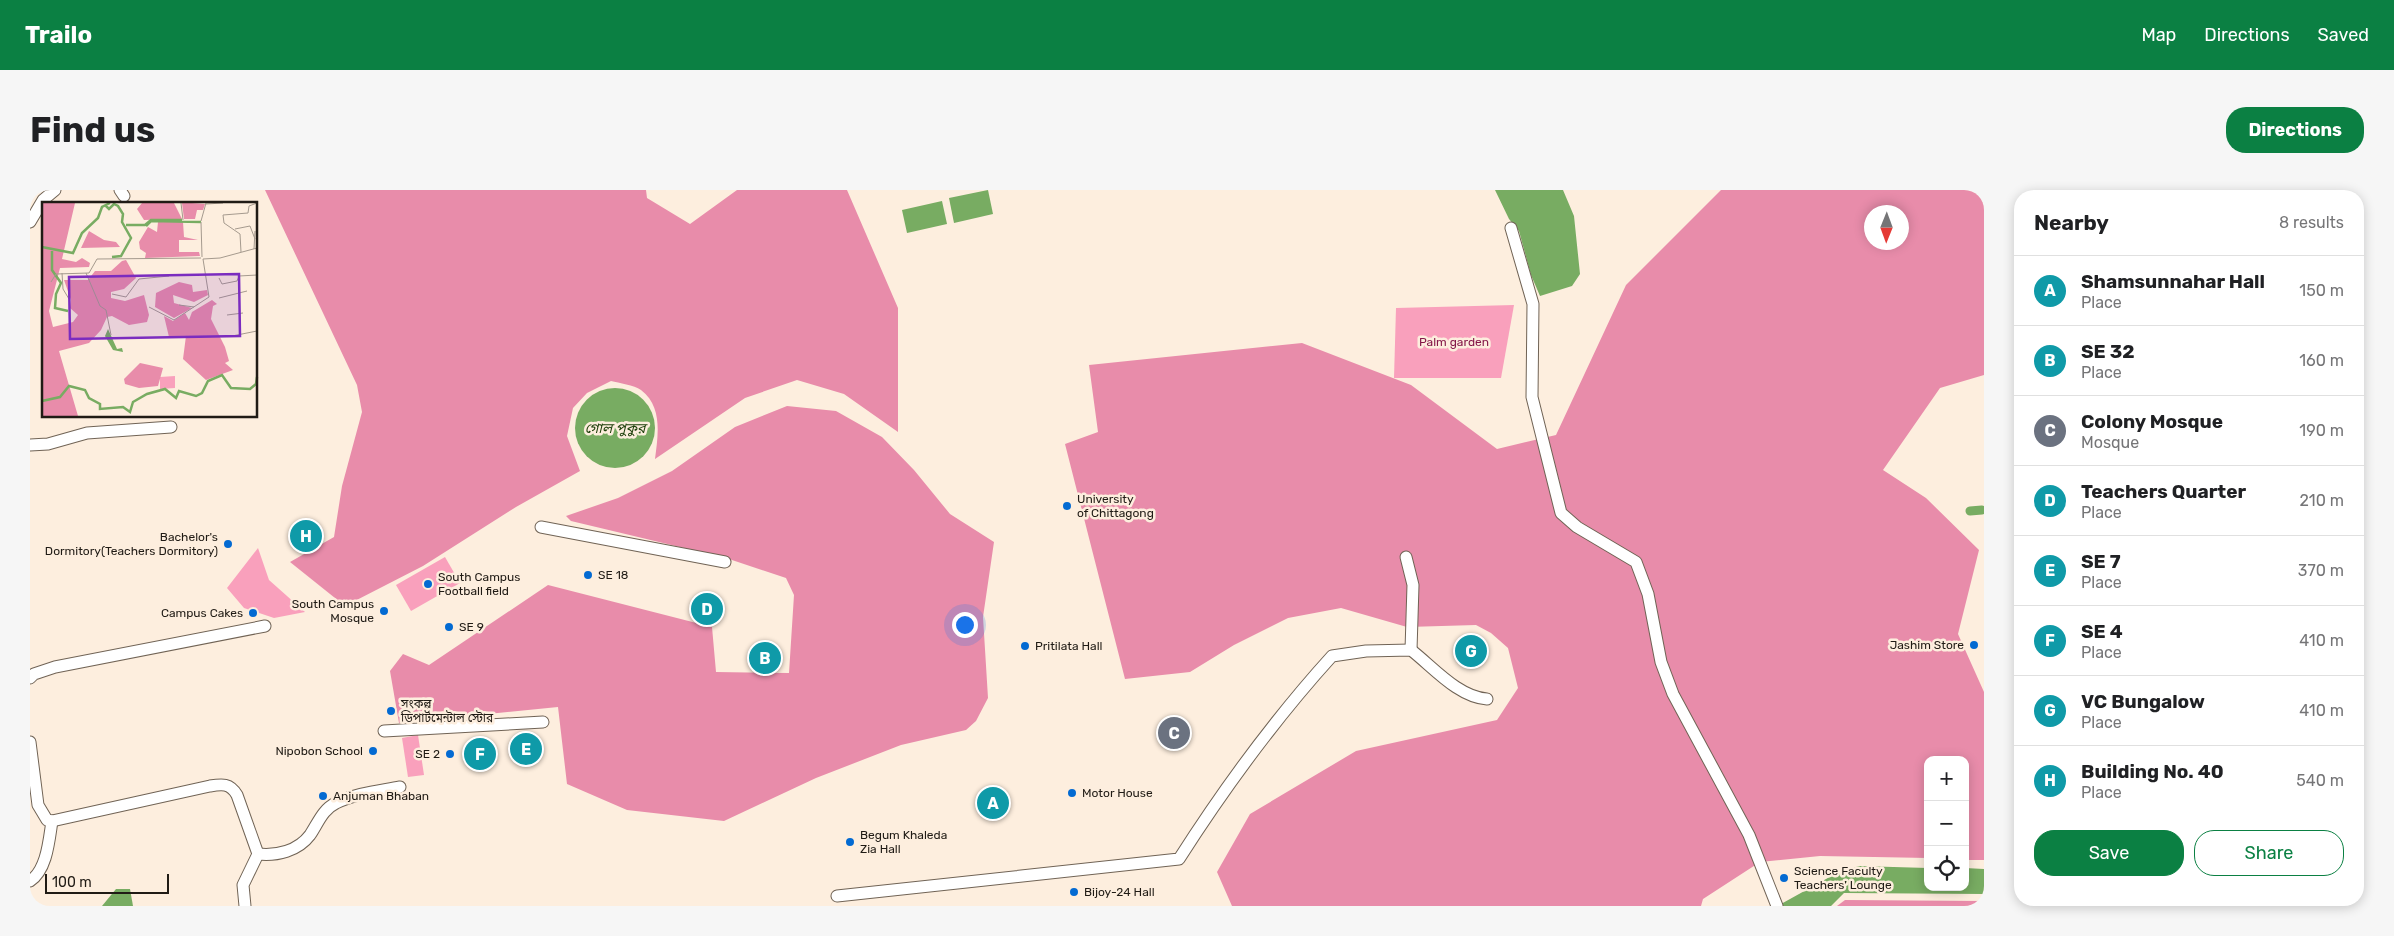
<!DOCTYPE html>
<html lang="en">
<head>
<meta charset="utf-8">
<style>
	:root { --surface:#fff; --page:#f6f6f6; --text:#202124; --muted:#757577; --line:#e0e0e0; --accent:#0b8043 }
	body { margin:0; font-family:Rubik,"Noto Sans Bengali",sans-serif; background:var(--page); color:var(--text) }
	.controls { position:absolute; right:15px; bottom:15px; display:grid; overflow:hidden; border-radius:10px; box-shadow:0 2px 12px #0003 }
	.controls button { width:45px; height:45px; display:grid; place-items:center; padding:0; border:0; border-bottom:1px solid var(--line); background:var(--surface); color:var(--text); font:25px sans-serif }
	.compass { position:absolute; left:1834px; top:15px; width:45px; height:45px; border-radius:50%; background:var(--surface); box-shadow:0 2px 12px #0003; rotate:181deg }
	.scale { position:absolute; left:15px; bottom:12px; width:124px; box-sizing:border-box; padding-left:5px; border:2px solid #201b15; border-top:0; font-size:14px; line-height:18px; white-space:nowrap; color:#201b15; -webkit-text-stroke:4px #fdeede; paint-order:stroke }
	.you { position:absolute; left:934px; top:434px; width:18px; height:18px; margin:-12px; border:4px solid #fff; border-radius:50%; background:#1a73e8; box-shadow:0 0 0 8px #1a73e833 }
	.badge { display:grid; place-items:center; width:32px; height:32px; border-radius:50%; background:var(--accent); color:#fff; font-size:16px; font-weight:700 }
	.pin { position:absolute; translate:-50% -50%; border:2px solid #fff; box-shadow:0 1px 5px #0006 }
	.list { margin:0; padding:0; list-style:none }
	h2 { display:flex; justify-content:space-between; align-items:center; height:65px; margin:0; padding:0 20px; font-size:21px }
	h2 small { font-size:16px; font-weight:400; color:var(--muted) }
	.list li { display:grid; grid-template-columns:32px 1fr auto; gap:15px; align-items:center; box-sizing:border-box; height:70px; padding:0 20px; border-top:1px solid var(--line) }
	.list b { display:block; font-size:19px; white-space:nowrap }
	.list p { margin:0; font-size:16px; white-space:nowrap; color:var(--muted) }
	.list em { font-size:16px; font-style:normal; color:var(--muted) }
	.actions { display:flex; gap:10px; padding:15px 20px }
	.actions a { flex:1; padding:11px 0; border:1px solid var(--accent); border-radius:20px; text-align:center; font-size:18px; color:var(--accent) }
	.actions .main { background:var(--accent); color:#fff }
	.icon { flex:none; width:28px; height:28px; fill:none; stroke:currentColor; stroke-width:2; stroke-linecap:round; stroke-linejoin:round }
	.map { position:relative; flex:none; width:1954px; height:716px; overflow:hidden; border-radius:20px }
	header { display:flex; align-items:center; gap:30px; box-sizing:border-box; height:70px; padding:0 25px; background:var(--accent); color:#fff }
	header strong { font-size:24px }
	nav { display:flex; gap:28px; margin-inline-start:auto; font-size:18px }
	.intro { display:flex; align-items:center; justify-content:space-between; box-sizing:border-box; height:120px; padding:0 30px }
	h1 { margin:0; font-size:35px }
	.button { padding:12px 22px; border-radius:20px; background:var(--accent); color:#fff; font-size:18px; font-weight:700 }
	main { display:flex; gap:30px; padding:0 30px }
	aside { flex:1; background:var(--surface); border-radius:20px; box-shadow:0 2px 12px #0003 }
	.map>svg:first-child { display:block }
	.green { fill:#f9a0bc }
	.forest { fill:#e88caa; fill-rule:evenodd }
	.water { fill:#78ac62 }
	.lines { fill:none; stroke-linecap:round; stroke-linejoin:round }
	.canal { stroke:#78ac62; stroke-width:9 }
	.minor-casing { stroke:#706355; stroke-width:13 }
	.minor { stroke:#fff; stroke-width:11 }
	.poi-dot { fill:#036ad2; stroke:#fdeede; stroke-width:2 }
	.labels { text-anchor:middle; stroke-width:5; stroke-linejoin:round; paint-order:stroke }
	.park-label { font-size:12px; fill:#85194a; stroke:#fdeede }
	.poi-label { font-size:12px; fill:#201b15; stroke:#fdeede; text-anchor:start }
	.water-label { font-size:14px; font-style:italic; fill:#1e400b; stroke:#fdeede }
	.inset-river { fill:none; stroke:#78ac62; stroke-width:2.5 }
	.inset-road { fill:none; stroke:#a59a8e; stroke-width:1 }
	.view { fill:#7b2cbf; fill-opacity:0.15; stroke:#7b2cbf; stroke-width:2.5 }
	.inset-edge { fill:none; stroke:#201b15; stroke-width:2.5 }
</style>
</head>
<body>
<header>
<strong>Trailo</strong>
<nav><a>Map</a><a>Directions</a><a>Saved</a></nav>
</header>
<div class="intro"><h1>Find us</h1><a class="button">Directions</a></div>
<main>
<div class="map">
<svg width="1954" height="716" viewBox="0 0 1954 716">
	<rect width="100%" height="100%" fill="#fdeede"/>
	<!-- green -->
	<g class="green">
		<path d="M1484,115L1471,188H1364L1366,118Z"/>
		<path d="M228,358L239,390L275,422L244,428L214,418L197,398Z"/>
		<path d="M415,367L430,393L381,421L366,395Z"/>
		<path d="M388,545L394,585L378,587L372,548Z"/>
	</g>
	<!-- forest -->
	<g class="forest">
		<path d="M235,0H616L617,8L660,34L707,0H817L868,118V242L814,204L767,190L715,208L625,269C628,245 633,217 611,200C604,195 589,193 581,191L557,203L543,218L537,246L550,281L486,317L393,376L315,416L260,372L304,347L312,296L332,222L327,195Z"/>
		<path d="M1691,0H1954V185L1910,198L1853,280L1896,308L1949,360L1928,444L1954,502V670H1935V570H1898V668L1790,666L1730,672L1673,709L1671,716H1202L1187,682L1220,624L1326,561L1467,530L1488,498L1478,458L1461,443L1446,435L1377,437L1311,418L1258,428L1204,455L1160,482L1095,489L1035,254L1068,242L1059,175L1272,153L1381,195L1467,259L1526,245L1596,95ZM1842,22H1872V52H1842Z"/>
		<path d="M757,216L806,221L852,247L884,280L920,324L964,352L953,427L958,508L946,531L936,540L871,555L786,588L694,631L597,620L537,594L528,517L369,533L360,481L373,464L399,475L518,395L682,437L686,482L759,483L764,405L756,388L696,368L541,331L536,326L588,308L642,281L705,237Z"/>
		<path d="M1815,710L1954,711V716H1807Z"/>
	</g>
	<!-- water -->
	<g class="water">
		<path d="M958,0L963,24L924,33L919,8Z"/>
		<path d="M1465,0H1533L1544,26L1550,84L1542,96L1510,106L1501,85L1489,41L1479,29Z"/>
		<path d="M912,11L917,34L877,43L872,20Z"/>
		<circle cx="585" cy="238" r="40"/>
		<path d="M1829,676L1898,678V697H1935V678L1954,679V704L1814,703L1801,716H1752L1751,714L1805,684Z"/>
		<path d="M86,699H100L103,716H72Z"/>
	</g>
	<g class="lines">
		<!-- canal -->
		<path class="canal" d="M1940,321L1952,320"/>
		<defs>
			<g id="minor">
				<path d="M90,0L94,6"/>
				<path d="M0,32L13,10L25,0"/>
				<path d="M1481,38L1503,114L1502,207L1531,323L1547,337L1606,372L1618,404L1631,472L1643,504L1719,645L1747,716"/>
				<path d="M0,255L18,254L57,243L141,237"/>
				<path d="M511,337L695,372"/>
				<path d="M1376,367L1383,395L1381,460"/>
				<path d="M0,488L4,484L25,477L235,436"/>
				<path d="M354,541L513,532"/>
				<path d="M0,552L8,615L17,630L22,631L180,596C192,594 200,593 207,605L228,664"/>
				<path d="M228,664C247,666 268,661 280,645C288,633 293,619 306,613C326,603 349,601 370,597"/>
				<path d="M0,691C17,680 19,650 22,631"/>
				<path d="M807,706L1149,669C1195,597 1244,530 1302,466L1336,461L1381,460C1403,477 1428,507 1457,509"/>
				<path d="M215,716L213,695L228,664"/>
			</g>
		</defs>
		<!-- minor casing -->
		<use href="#minor" class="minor-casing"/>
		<!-- minor -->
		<use href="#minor" class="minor"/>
	</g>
	<!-- markers -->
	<g class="poi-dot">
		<circle cx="1037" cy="316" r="5"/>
		<circle cx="198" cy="354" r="5"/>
		<circle cx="558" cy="385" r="5"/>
		<circle cx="398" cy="394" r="5"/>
		<circle cx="354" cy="421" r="5"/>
		<circle cx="223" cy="423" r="5"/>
		<circle cx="419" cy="437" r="5"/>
		<circle cx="1944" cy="455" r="5"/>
		<circle cx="995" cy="456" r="5"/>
		<circle cx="361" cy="521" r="5"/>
		<circle cx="343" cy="561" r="5"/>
		<circle cx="420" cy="564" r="5"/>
		<circle cx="1042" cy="603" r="5"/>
		<circle cx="293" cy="606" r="5"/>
		<circle cx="820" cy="652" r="5"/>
		<circle cx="1754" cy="688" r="5"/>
		<circle cx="1044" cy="702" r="5"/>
	</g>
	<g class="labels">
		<!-- park labels -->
		<g class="park-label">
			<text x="1424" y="156">Palm garden</text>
		</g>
		<!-- poi labels -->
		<g class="poi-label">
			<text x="1047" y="313">University<tspan x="1047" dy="14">of Chittagong</tspan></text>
			<text x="188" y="351" text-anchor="end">Bachelor's<tspan x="188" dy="14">Dormitory(Teachers Dormitory)</tspan></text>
			<text x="568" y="389">SE 18</text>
			<text x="408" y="391">South Campus<tspan x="408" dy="14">Football field</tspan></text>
			<text x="344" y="418" text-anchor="end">South Campus<tspan x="344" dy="14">Mosque</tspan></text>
			<text x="213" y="427" text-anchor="end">Campus Cakes</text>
			<text x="429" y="441">SE 9</text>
			<text x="1934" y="459" text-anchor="end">Jashim Store</text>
			<text x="1005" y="460">Pritilata Hall</text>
			<text x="371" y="518">সংকল্প<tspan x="371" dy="14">ডিপার্টমেন্টাল স্টোর</tspan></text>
			<text x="333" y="565" text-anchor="end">Nipobon School</text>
			<text x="410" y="568" text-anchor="end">SE 2</text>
			<text x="1052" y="607">Motor House</text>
			<text x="303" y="610">Anjuman Bhaban</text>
			<text x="830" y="649">Begum Khaleda<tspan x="830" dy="14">Zia Hall</tspan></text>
			<text x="1764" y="685">Science Faculty<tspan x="1764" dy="14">Teachers' Lounge</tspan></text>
			<text x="1054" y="706">Bijoy-24 Hall</text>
		</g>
		<!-- water labels -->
		<g class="water-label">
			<text x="585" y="243">গোল পুকুর</text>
		</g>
	</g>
	<!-- overview -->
	<g transform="translate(12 12)">
		<rect width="215" height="215" fill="#fdeede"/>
		<path d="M133,174V186L118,187V175Z" fill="#f9a0bc"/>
		<path d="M0,1H33L20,57L34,60L40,56L48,61L47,65L18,66L7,109L11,125L31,120L36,113L28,106L29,98L22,78H46L53,69H69L80,59L84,58L94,76L82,87L69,90V96L83,99L102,93L107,113L105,120L87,123L70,114L65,115L59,128L47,141L17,149L36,214H0ZM100,1H132L140,17L102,18L95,7ZM140,1H150L163,2L161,8H155L153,17H142ZM116,20H141L142,35L156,38H137V50H157L158,54L103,56L104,51L98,47L97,40L106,25L115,30ZM47,29L62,38L74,40L78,45L39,46ZM137,80L150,83L151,90L165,88L166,93L152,100L131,93L132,101L150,106L132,116L113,105L114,91ZM170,98L175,102L171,104L169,117L183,145L187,159L183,161L191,168L164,178L141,157L144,134L127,135L122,114L131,119L143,111L147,118L150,110ZM98,161L121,166L116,184L97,186L83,182L82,177Z" fill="#e88caa"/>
		<path d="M66,127L75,147L80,146L81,150L71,148L63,134Z" fill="#78ac62"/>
		<path class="inset-river" d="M64,4L67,7L72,2L76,4L81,12L80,20L89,36L79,54L70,55M84,23H103L109,18H140M104,24L109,19L159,20M0,45L31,51L40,31L56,16L60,5L68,1M10,46V68L19,81L14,92L13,106L26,109M0,199L18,195L27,184L43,188L47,196L58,202V207L81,205L88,210L91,200L105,192L123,187L134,196L137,189L154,194L160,191L166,179L180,173L189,186L208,187L214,182L215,175"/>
		<path class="inset-road" d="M139,1L141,18M164,2L181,1M159,19L164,1M159,20L160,55M193,27L208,24L213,37M212,47L213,29M199,50L198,32L182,21L181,13L206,11L207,4L215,1M161,57L178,56L215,46M20,71L21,87L27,97M44,71L58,104L64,108L69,133M177,76L180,82L195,79M195,79L197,74L215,73M9,80L14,72L47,71L55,57L159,56M70,92L84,95L97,77L127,74M177,96L205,89M137,103L152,105M107,105L132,118L167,95L161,57M185,113L201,111M190,134L215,129"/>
		<path class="view" d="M197,72L198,134L28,137L27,75Z"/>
		<rect width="215" height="215" class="inset-edge"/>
	</g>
</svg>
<div class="controls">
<button>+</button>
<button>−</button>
<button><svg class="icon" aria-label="locate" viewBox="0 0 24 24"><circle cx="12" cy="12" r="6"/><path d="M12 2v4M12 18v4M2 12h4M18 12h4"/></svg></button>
</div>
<svg class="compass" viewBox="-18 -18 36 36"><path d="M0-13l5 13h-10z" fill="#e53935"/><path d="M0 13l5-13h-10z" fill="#757577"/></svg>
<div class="scale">100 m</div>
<div class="you"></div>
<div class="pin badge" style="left:963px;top:613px;background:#0f9aa8">A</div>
<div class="pin badge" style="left:735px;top:468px;background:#0f9aa8">B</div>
<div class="pin badge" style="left:1144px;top:543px;background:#6b7280">C</div>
<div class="pin badge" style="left:677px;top:419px;background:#0f9aa8">D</div>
<div class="pin badge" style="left:496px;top:559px;background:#0f9aa8">E</div>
<div class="pin badge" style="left:450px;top:564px;background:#0f9aa8">F</div>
<div class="pin badge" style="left:1441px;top:461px;background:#0f9aa8">G</div>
<div class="pin badge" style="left:276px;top:346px;background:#0f9aa8">H</div>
</div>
<aside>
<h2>Nearby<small>8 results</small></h2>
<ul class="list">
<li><span class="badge" style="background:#0f9aa8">A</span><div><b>Shamsunnahar Hall</b><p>Place</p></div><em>150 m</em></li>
<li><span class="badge" style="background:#0f9aa8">B</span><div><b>SE 32</b><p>Place</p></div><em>160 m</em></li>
<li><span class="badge" style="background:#6b7280">C</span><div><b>Colony Mosque</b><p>Mosque</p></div><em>190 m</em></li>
<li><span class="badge" style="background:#0f9aa8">D</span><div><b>Teachers Quarter</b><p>Place</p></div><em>210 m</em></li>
<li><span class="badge" style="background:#0f9aa8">E</span><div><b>SE 7</b><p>Place</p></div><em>370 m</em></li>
<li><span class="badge" style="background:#0f9aa8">F</span><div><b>SE 4</b><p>Place</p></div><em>410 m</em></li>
<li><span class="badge" style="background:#0f9aa8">G</span><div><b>VC Bungalow</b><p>Place</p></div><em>410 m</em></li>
<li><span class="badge" style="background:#0f9aa8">H</span><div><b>Building No. 40</b><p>Place</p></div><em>540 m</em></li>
</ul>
<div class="actions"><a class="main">Save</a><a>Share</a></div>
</aside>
</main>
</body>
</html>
